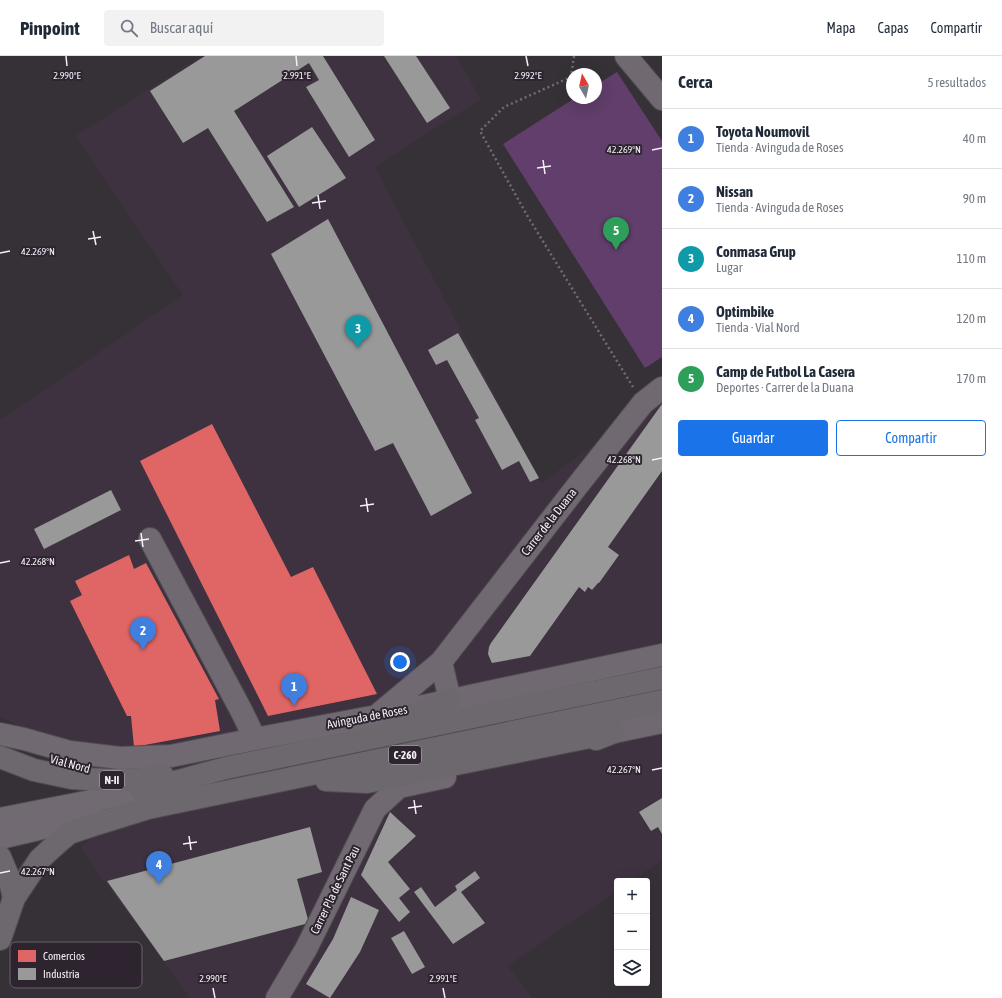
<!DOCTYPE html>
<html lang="es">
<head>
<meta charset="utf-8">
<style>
	:root { --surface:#fff; --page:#f2f2f3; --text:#1f2937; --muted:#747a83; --line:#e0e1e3; --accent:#1a73e8 }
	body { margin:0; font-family:"Asap Condensed",sans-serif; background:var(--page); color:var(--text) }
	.controls { position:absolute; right:12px; bottom:12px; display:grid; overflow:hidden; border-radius:4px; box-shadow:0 4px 16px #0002 }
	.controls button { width:36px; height:36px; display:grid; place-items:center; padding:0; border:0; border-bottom:1px solid var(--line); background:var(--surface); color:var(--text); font:20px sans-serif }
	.compass { position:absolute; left:566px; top:12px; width:36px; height:36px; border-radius:50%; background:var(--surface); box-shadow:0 4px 16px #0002; rotate:351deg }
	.you { position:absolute; left:400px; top:606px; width:14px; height:14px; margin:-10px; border:3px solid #fff; border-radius:50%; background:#1a73e8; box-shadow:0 0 0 6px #1a73e833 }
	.badge { display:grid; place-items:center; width:26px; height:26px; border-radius:50%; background:var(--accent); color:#fff; font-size:13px; font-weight:700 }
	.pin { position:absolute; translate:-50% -33px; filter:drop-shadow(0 1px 2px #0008) }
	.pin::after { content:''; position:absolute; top:21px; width:14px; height:12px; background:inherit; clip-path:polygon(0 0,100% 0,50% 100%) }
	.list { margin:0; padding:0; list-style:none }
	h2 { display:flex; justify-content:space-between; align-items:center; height:52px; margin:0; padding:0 16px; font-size:17px }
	h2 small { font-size:13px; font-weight:400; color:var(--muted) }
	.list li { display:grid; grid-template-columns:26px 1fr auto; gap:12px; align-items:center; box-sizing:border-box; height:60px; padding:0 16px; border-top:1px solid var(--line) }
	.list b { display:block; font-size:15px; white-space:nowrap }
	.list p { margin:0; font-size:13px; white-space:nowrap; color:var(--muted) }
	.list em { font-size:13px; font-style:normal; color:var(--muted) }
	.actions { display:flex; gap:8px; padding:12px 16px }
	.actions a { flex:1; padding:9px 0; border:1px solid var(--accent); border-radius:4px; text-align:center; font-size:14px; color:var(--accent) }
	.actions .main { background:var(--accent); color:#fff }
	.icon { flex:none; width:22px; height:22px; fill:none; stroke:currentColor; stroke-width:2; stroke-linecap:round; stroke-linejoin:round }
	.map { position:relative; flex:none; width:662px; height:942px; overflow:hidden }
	header { display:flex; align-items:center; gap:24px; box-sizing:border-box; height:56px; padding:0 20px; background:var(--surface); border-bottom:1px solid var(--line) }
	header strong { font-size:19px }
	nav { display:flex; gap:22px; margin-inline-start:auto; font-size:14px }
	.search { width:280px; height:36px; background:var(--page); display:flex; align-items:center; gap:10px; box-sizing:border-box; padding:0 14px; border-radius:4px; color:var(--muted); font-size:15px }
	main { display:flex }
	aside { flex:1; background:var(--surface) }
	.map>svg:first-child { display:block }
	.built { fill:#3e3240 }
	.green { fill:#613e6b }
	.shops { fill:#e06666 }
	.industry { fill:#999 }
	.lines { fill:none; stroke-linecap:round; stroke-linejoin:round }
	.minor-casing { stroke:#504d50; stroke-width:24 }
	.major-casing { stroke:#504d50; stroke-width:24 }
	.highway-casing { stroke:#504d50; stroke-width:24 }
	.path { stroke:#726c72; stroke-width:2.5; stroke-dasharray:2 3; stroke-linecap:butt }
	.minor { stroke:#716972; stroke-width:22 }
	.major { stroke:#726a72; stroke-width:22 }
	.highway { stroke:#6d676e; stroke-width:22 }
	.ticks { fill:none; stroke:#f5f0f7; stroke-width:1.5 }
	.labels { text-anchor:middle; stroke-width:4; stroke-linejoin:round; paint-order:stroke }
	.shield { fill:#2d242f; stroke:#b9b3bb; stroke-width:1 }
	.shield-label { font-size:11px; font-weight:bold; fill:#f5f0f7 }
	.street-label { font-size:12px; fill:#f5f0f7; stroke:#2d242f }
	.key { fill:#2d242f; stroke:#69616b; stroke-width:1 }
	.key-label { font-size:11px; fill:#f5f0f7 }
	.ticks-label { font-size:10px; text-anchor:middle; fill:#f5f0f7; stroke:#2d242f; stroke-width:4; stroke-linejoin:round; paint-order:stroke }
</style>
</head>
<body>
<header>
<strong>Pinpoint</strong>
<div class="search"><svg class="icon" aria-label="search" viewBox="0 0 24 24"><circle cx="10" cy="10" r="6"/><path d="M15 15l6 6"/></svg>Buscar aquí</div>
<nav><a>Mapa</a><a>Capas</a><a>Compartir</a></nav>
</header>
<main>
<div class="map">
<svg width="662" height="942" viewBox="0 0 662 942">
	<rect width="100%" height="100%" fill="#363136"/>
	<!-- built -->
	<path class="built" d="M201,0H456L481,43L375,111L541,427L662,340V804L632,825H617V835L508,910L533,942H190L80,792L158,716L108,715L68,710L37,681L0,660V364L183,239L75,80Z"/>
	<!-- green -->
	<path class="green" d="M617,16L662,85V301L645,312L503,88L575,42H596V29Z"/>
	<!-- shops -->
	<g class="shops">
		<path d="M212,368L291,521L313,511L377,638L268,660L140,405Z"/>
		<path d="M129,499L134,513L146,507L219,643L215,644L220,675L134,691L131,660H127L70,545L82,539L75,525Z"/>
	</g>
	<!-- industry -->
	<g class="industry">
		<path d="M205,0H323L375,84L349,101L306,31L319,24L309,7L234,55L294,151L267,166L208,72L183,87L150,35Z"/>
		<path d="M384,0H416L450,52L427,67Z"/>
		<path d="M312,71L346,122L299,151L267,100Z"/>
		<path d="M328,163L472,437L431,460L393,387L375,395L271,198Z"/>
		<path d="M458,277L539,422L530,426L519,405L502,414L475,364L479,362L447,304L436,309L428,294Z"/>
		<path d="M662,348V415L608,491L619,499L599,527H598L592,534L588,531L585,536L579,531L530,600L492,607L491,605L488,598L489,591L491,587Z"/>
		<path d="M111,434L121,454L44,493L34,473Z"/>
		<path d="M662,742V778L658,771L651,775L639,756Z"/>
		<path d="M390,756L416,780L388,806L410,833L399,842L410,856L399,866L361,819Z"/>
		<path d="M310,771L322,816L297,823L309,867L164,905L107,825Z"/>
		<path d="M475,815L480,822L461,836L485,867L453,888L414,836L421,831L435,851L457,834L455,830Z"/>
		<path d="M351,841L379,854L360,896L330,942L306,928L333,883Z"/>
		<path d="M404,875L425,911L412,918L391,882Z"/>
	</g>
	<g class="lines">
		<defs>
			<g id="minor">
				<path d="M626,0L662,43"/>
				<path d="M150,483L242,656L255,683"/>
				<path d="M441,606L450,644"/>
				<path d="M380,657L441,606L578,429L643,347L662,332"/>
				<path d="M0,678L24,683L70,696L120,702L171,700L255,683L377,660L662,599"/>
				<path d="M596,683L614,676L662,666"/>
				<path d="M277,942L306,893L375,753L399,731L445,721"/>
			</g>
			<g id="major">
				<path d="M0,763L142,735"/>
				<path d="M0,782L94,760"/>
			</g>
			<g id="highway">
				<path d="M393,667L450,644"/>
				<path d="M0,701L34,714L72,722L105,724L141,723L163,720"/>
				<path d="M326,724L367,726L614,676"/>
				<path d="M142,735L226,712L662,622"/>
				<path d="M0,801L10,825L14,842"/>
				<path d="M0,883L14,842L40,803L53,791L69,777L93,769L148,752L662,645"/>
			</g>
		</defs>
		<!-- minor casing -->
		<use href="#minor" class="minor-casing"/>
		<!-- major casing -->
		<use href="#major" class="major-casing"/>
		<!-- highway casing -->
		<use href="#highway" class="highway-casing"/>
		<!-- path -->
		<path class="path" d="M574,0L571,21L504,51L480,75L528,161L633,331"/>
		<!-- minor -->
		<use href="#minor" class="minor"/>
		<!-- major -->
		<use href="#major" class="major"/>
		<!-- highway -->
		<use href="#highway" class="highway"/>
	</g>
	<!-- ticks -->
	<path class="ticks" d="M66,0L67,10M296,0L297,10M526,0L528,10M652,94L662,92M543,104L545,118M537,112L551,110M318,139L320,153M312,147L326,145M93,175L96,189M88,183L101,181M0,197L10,195M652,404L662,402M366,442L368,456M360,450L374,448M141,477L143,491M135,485L149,483M0,507L10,505M652,714L662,712M414,744L416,758M408,752L422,750M189,780L191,794M183,788L197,786M0,817L10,815M213,932L215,942M443,932L445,942"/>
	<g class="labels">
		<!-- shield labels -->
		<g class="shield">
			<rect x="389" y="690" width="32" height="18" rx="3"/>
			<rect x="100" y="715" width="24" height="18" rx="3"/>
		</g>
		<g class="shield-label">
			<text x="405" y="703">C-260</text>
			<text x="112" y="728">N-II</text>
		</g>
		<!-- street labels -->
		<g class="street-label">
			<text transform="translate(549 466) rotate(-52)" y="4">Carrer de la Duana</text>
			<text transform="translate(367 661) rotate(-11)" y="4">Avinguda de Roses</text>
			<text transform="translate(70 708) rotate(15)" y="4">Vial Nord</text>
			<text transform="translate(335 834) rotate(-64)" y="4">Carrer Pla de Sant Pau</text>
		</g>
	</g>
	<!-- legend -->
	<rect x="10" y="886" width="132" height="46" rx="6" class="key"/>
	<rect x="18" y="894" width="18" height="12" fill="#e06666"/>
	<rect x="18" y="912" width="18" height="12" fill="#999"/>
	<g class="key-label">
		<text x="43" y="904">Comercios</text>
		<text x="43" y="922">Industria</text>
	</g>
	<g class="ticks-label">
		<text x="67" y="23">2.990°E</text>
		<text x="297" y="23">2.991°E</text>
		<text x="528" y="23">2.992°E</text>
		<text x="624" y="97">42.269°N</text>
		<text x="38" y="199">42.269°N</text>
		<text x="624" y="407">42.268°N</text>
		<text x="38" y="509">42.268°N</text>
		<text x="624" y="717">42.267°N</text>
		<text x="38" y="819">42.267°N</text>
		<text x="213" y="926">2.990°E</text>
		<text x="443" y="926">2.991°E</text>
	</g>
</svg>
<div class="controls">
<button>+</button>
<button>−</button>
<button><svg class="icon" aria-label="layers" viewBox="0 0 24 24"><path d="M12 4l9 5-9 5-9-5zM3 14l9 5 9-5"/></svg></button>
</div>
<svg class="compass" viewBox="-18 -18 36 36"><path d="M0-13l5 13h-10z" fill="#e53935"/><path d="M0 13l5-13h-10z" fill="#747a83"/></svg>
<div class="you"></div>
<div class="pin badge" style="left:294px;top:650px;background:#3f7fe0">1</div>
<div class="pin badge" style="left:143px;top:594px;background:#3f7fe0">2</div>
<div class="pin badge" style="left:358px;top:292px;background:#0f9aa8">3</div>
<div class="pin badge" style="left:159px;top:828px;background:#3f7fe0">4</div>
<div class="pin badge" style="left:616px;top:194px;background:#2e9e5b">5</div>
</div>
<aside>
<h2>Cerca<small>5 resultados</small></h2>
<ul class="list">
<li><span class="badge" style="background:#3f7fe0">1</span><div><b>Toyota Noumovil</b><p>Tienda · Avinguda de Roses</p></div><em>40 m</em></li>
<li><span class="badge" style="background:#3f7fe0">2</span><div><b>Nissan</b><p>Tienda · Avinguda de Roses</p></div><em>90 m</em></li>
<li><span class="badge" style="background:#0f9aa8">3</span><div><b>Conmasa Grup</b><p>Lugar</p></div><em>110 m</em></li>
<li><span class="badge" style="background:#3f7fe0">4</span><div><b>Optimbike</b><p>Tienda · Vial Nord</p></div><em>120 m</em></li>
<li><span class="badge" style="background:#2e9e5b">5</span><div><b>Camp de Futbol La Casera</b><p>Deportes · Carrer de la Duana</p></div><em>170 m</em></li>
</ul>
<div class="actions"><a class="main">Guardar</a><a>Compartir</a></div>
</aside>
</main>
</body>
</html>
